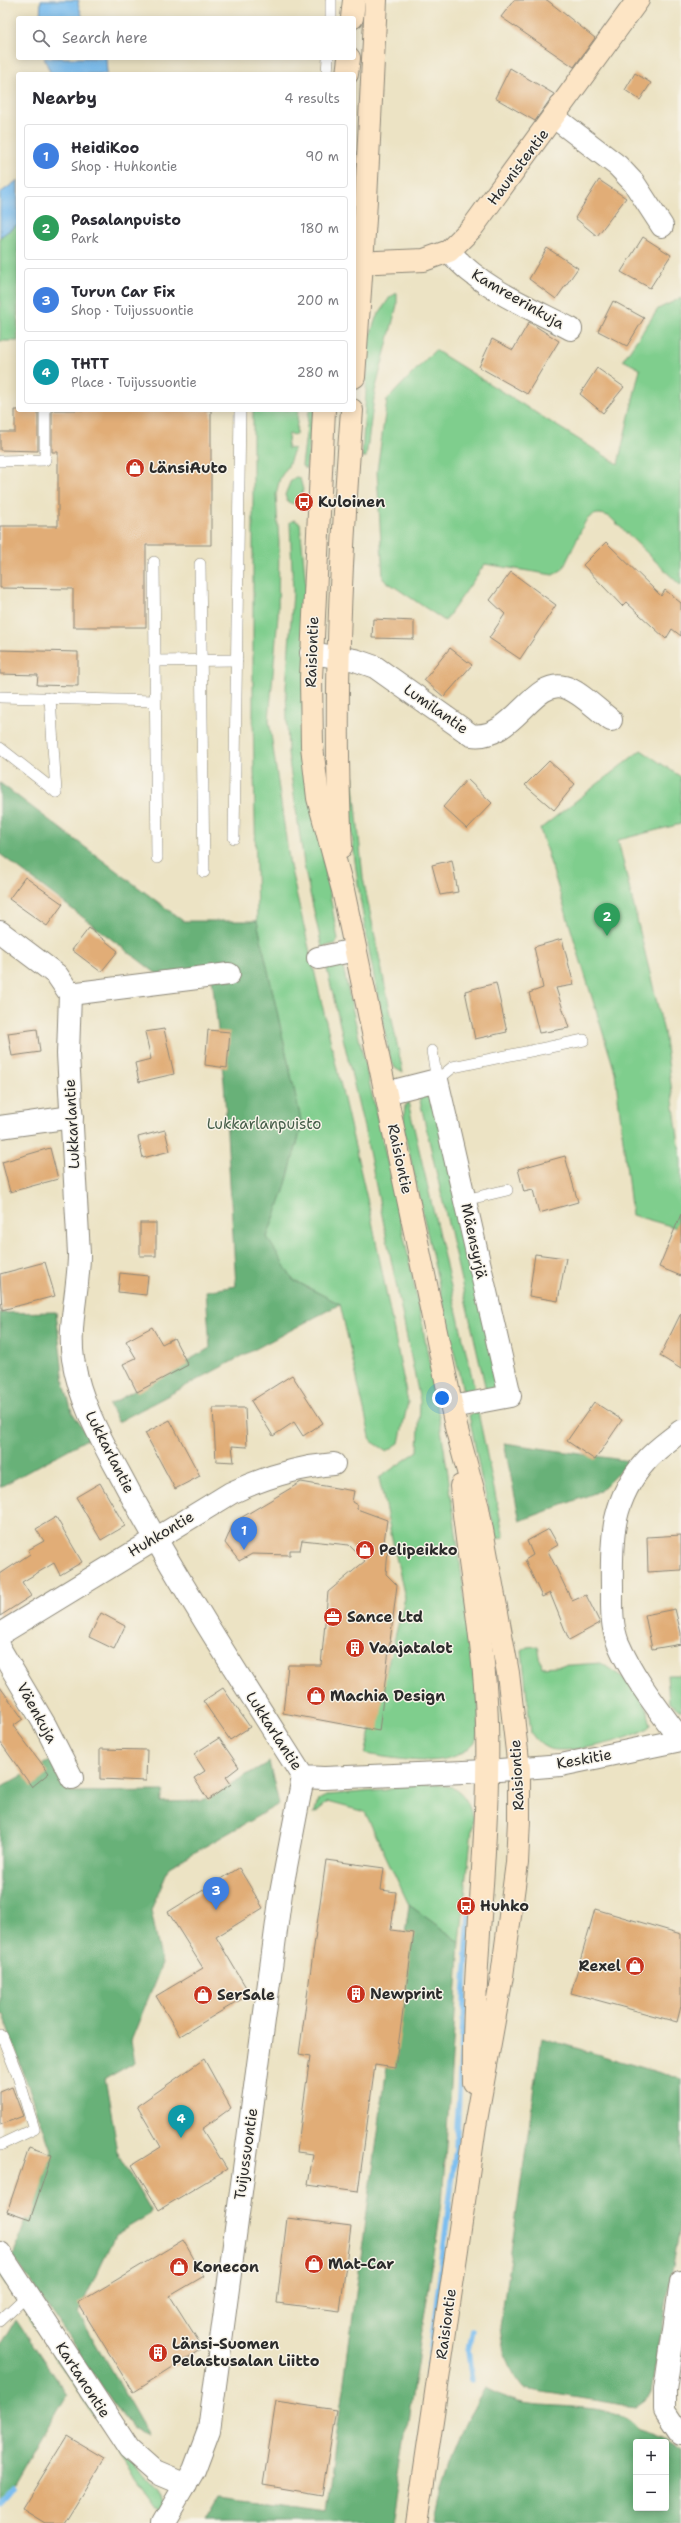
<!DOCTYPE html>
<html lang="en">
<head>
<meta charset="utf-8">
<style>
	:root { --surface:#fff; --page:#f7f7f7; --text:#2b2b33; --muted:#7c7c81; --line:#e1e1e2; --accent:#d93025 }
	body { margin:0; font-family:"Shantell Sans",sans-serif; background:var(--page); color:var(--text) }
	.controls { position:absolute; right:12px; bottom:12px; display:grid; overflow:hidden; border-radius:4px; box-shadow:0 2px 10px #0003 }
	.controls button { width:36px; height:36px; display:grid; place-items:center; padding:0; border:0; border-bottom:1px solid var(--line); background:var(--surface); color:var(--text); font:20px sans-serif }
	.you { position:absolute; left:442px; top:1398px; width:14px; height:14px; margin:-10px; border:3px solid #fff; border-radius:50%; background:#1a73e8; box-shadow:0 0 0 6px #1a73e833 }
	.badge { display:grid; place-items:center; width:26px; height:26px; border-radius:50%; background:var(--accent); color:#fff; font-size:13px; font-weight:700 }
	.pin { position:absolute; translate:-50% -33px; filter:drop-shadow(0 1px 2px #0008) }
	.pin::after { content:''; position:absolute; top:21px; width:14px; height:12px; background:inherit; clip-path:polygon(0 0,100% 0,50% 100%) }
	.list { margin:0; padding:0; list-style:none }
	h2 { display:flex; justify-content:space-between; align-items:center; height:52px; margin:0; padding:0 16px; font-size:17px }
	h2 small { font-size:13px; font-weight:400; color:var(--muted) }
	.list li { display:grid; grid-template-columns:26px 1fr auto; gap:12px; align-items:center; box-sizing:border-box; height:64px; margin:0 8px 8px; padding:0 8px; border:1px solid var(--line); border-radius:4px }
	.list b { display:block; font-size:15px; white-space:nowrap }
	.list p { margin:0; font-size:13px; white-space:nowrap; color:var(--muted) }
	.list em { font-size:13px; font-style:normal; color:var(--muted) }
	.icon { flex:none; width:22px; height:22px; fill:none; stroke:currentColor; stroke-width:2; stroke-linecap:round; stroke-linejoin:round }
	.map { position:relative; flex:none; width:681px; height:2523px; overflow:hidden }
	.search { position:absolute; background:var(--surface); box-shadow:0 2px 10px #0003; left:16px; top:16px; width:340px; height:44px; display:flex; align-items:center; gap:10px; box-sizing:border-box; padding:0 14px; border-radius:4px; color:var(--muted); font-size:15px }
	.panel { position:absolute; background:var(--surface); box-shadow:0 2px 10px #0003; left:16px; top:72px; width:340px; height:340px; border-radius:4px }
	.map>svg:first-child { display:block }
	.green { fill:#7fce8d; stroke:#557c5c }
	.forest { fill:#67b178; stroke:#496e52; fill-rule:evenodd }
	.water { fill:#7abef0; stroke:#52748e }
	.lines { fill:none; stroke-linecap:round; stroke-linejoin:round }
	.stream { stroke:#7abef0; stroke-width:5.5 }
	.building { fill:#e1ad77 }
	.lane-casing { stroke:#8c8778; stroke-width:12 }
	.street-casing { stroke:#8c8778; stroke-width:24 }
	.secondary-casing { stroke:#8c8778; stroke-width:24 }
	.lane { stroke:#fff; stroke-width:11 }
	.street { stroke:#fff; stroke-width:22 }
	.secondary { stroke:#fde5c5; stroke-width:22 }
	.labels { text-anchor:middle; stroke-width:3; stroke-linejoin:round; paint-order:stroke }
	.street-label { font-size:15px; fill:#2b2b2b; stroke:#f7f3e8 }
	.poi-label { font-size:15px; font-weight:bold; fill:#2b2b2b; stroke:#f7f3e8; text-anchor:start }
	.park-label { font-size:15px; fill:#445c48; stroke:#f7f3e8 }
</style>
</head>
<body>
<div class="map">
<svg width="681" height="2523" viewBox="0 0 681 2523">
	<rect width="100%" height="100%" fill="#f7f3e8"/>
	<filter id="ink" filterUnits="userSpaceOnUse"><feTurbulence type="fractalNoise" baseFrequency=".025" numOctaves="2"/><feDisplacementMap in="SourceGraphic" scale="8" xChannelSelector="R" yChannelSelector="G"/><feConvolveMatrix kernelMatrix="1 2 1 2 8 2 1 2 1" color-interpolation-filters="sRGB"/></filter>
	<filter id="wash" filterUnits="userSpaceOnUse"><feTurbulence type="fractalNoise" baseFrequency=".012" numOctaves="4" result="noise"/><feDisplacementMap in="SourceGraphic" scale="16" xChannelSelector="R" yChannelSelector="G"/><feGaussianBlur stdDeviation="0.9" result="paint"/><feColorMatrix in="noise" values="0 0 0 0 0 0 0 0 0 0 0 0 0 0 0 0 0 1.4 0 .05"/><feComposite in="paint" operator="in"/></filter>
	<g filter="url(#wash)">
		<rect width="100%" height="100%" fill="#ece3c4"/>
		<!-- green -->
		<g class="green">
			<path d="M18,224V341H0V237Z"/>
			<path d="M397,293V305L375,391L366,457H362L369,339L376,318L390,297Z"/>
			<path d="M681,298V586L610,517C600,512 592,513 585,522L563,569L553,575L485,564L445,621L383,579L377,471L387,400L435,350L618,464L640,369L623,360L658,309Z"/>
			<path d="M253,410H298L296,435L289,434L287,448L294,449L288,466L280,478L276,494L279,543L278,616L269,720L290,866L371,1216L408,1402L399,1443L387,1451L371,1441L340,1304L290,1278L267,1237L284,1191L302,1125L257,921L253,715Z"/>
			<path d="M309,410H315L306,469L302,466Z"/>
			<path d="M296,477L300,478L303,490L300,500L293,504L288,502L285,495L291,480Z"/>
			<path d="M294,520L300,523L307,596L305,755L338,940L335,944L322,947L305,871L288,754L286,687L293,593L290,522Z"/>
			<path d="M641,750L681,777V824L618,840L664,1032L681,1160V1229L632,1215L615,1072L540,829Z"/>
			<path d="M348,775H353L363,878L403,1073L395,1068L390,1059C372,965 351,871 348,775Z"/>
			<path d="M334,963L343,967C377,1120 416,1274 441,1429C451,1489 458,1549 466,1609C470,1633 487,1727 474,1743C449,1772 397,1758 365,1754L405,1598L379,1478L418,1451L420,1401L365,1132L327,969Z"/>
			<path d="M418,1092L434,1095L502,1391L486,1390Z"/>
			<path d="M408,1102L475,1390L465,1394L463,1391L403,1126L405,1106Z"/>
			<path d="M478,1412L504,1537L497,1539L482,1482L469,1415Z"/>
			<path d="M538,1646L542,1667L601,1663L628,1681L646,1706L651,1725C636,1740 570,1754 550,1749C541,1746 536,1740 531,1733L522,1651L528,1647Z"/>
			<path d="M667,1675H681V1711L669,1703Z"/>
			<path d="M415,1784C448,1785 464,1782 473,1819L460,1942L409,1905L365,1812L328,1802L314,1814L318,1800L328,1795L386,1790Z"/>
			<path d="M0,2264L143,2474C153,2485 169,2497 161,2511L117,2450L0,2275Z"/>
		</g>
		<!-- forest -->
		<g class="forest">
			<path d="M0,783L183,921H257L302,1125L284,1191L267,1237L293,1280L340,1304L118,1422L109,1405L210,1348L206,1291L236,1286L224,1082L212,978L157,974L0,854Z"/>
			<path d="M56,1312L64,1383L72,1412L89,1438L0,1487V1313Z"/>
			<path d="M504,1443L630,1461L600,1491L520,1521Z"/>
			<path d="M49,1761L69,1774L70,1792L164,1791L161,1802L201,1801L269,1762L279,1804L169,1867L151,1910L162,1964L131,2041L135,2062L105,2079L119,2157L152,2213L115,2235L78,2313L149,2436L133,2429L118,2410L13,2256L51,2150L3,2015L0,2014V1788Z"/>
			<path d="M409,1905L460,1942L442,2203L392,2523H204L218,2499L326,2513Z"/>
			<path d="M542,2038L681,2079V2221L651,2391L646,2400L636,2407L524,2389C507,2370 503,2352 500,2327Z"/>
			<path d="M16,2319L67,2395L15,2485L0,2502V2346Z"/>
			<path d="M486,2388C497,2393 508,2399 520,2402C552,2410 620,2400 638,2431L666,2440L681,2450V2523H435C443,2476 460,2428 486,2388ZM636,2442H666V2508H636Z"/>
		</g>
		<!-- water -->
		<g class="water">
			<path d="M41,0H79L78,4L83,18H40Z"/>
			<path d="M44,58H106L107,74H51Z"/>
			<path d="M18,180V224L0,237V193Z"/>
		</g>
		<g class="lines">
			<!-- stream -->
			<g class="stream">
				<path d="M472,2331L468,2350L472,2381"/>
				<path d="M426,2388L456,2148L469,1914"/>
				<path d="M0,2503L13,2489"/>
			</g>
		</g>
		<g id="blocks">
			<!-- building -->
			<g class="building">
				<path d="M514,0H547L595,38L574,67L501,17Z"/>
				<path d="M510,68L554,94L535,121L495,98Z"/>
				<path d="M635,73L651,83L640,100L625,90Z"/>
				<path d="M599,180L626,198L597,236L575,218Z"/>
				<path d="M643,237L671,255L650,288L621,272Z"/>
				<path d="M547,248L578,268L556,299L529,279Z"/>
				<path d="M613,301L644,318L627,346L598,331Z"/>
				<path d="M529,322L559,341L527,394L479,367L492,339L513,350Z"/>
				<path d="M597,368L624,387L603,413L580,394Z"/>
				<path d="M15,410H38V451L0,450V432H15Z"/>
				<path d="M52,410H211V545H146V627H73V589L0,588V526H58V452H52Z"/>
				<path d="M606,542L661,596L665,590L681,603V636L672,629L666,639L626,602L622,606L583,565Z"/>
				<path d="M511,572L556,605L520,659L489,638L505,614L490,600Z"/>
				<path d="M373,619L414,621V639L372,638Z"/>
				<path d="M450,648L472,665L444,697L424,680Z"/>
				<path d="M0,650L78,652V686L37,685L38,675L0,674Z"/>
				<path d="M549,761L575,784L554,810L525,785Z"/>
				<path d="M467,779L492,803L467,829L443,807Z"/>
				<path d="M452,860L458,892L440,895L432,865Z"/>
				<path d="M25,877L63,904L47,926L9,899Z"/>
				<path d="M89,928L118,951L101,972L72,950Z"/>
				<path d="M562,939L574,985L556,988L569,1028L539,1033L529,993L543,988L534,947Z"/>
				<path d="M496,983L507,1032L475,1039L465,991Z"/>
				<path d="M37,1029L40,1052L12,1056L8,1033Z"/>
				<path d="M164,1029L174,1074L139,1082L135,1063L151,1059L145,1032Z"/>
				<path d="M208,1030L230,1032L227,1068L205,1065Z"/>
				<path d="M165,1130L170,1151L143,1158L138,1137Z"/>
				<path d="M50,1148L58,1179L10,1192L2,1162Z"/>
				<path d="M565,1156L578,1202L539,1213L533,1190L524,1192L518,1169Z"/>
				<path d="M681,1214V1276L659,1267Z"/>
				<rect x="140" y="1223" width="16" height="33"/>
				<path d="M535,1254L566,1258L558,1301L529,1296Z"/>
				<path d="M45,1262L55,1296L2,1310L0,1274Z"/>
				<path d="M120,1273L148,1276L146,1295L118,1292Z"/>
				<path d="M681,1313V1369L660,1356Z"/>
				<path d="M152,1327L162,1344L174,1338L188,1365L137,1392L123,1364L136,1358L126,1341Z"/>
				<path d="M292,1375L323,1423L303,1436L294,1422L273,1436L251,1401Z"/>
				<path d="M594,1402L622,1420L595,1460L567,1441Z"/>
				<path d="M213,1408H245L247,1447L232,1446L234,1462L216,1461Z"/>
				<path d="M170,1420L200,1476L175,1489L145,1433Z"/>
				<path d="M301,1482L354,1491L352,1502L357,1505V1509L387,1520L383,1549L388,1550L386,1574L397,1585L379,1731L283,1713L288,1665H321L328,1592L365,1561L349,1545L302,1540L300,1550H290V1555L252,1554L239,1561L225,1543L234,1522Z"/>
				<path d="M100,1483L125,1526L101,1540L76,1497Z"/>
				<path d="M56,1517L82,1562L60,1575L54,1563L22,1582L31,1596L0,1616V1574L30,1554L28,1550L44,1541L36,1529Z"/>
				<path d="M549,1529L558,1545L548,1551L572,1601L586,1595L600,1623L569,1640L550,1593L542,1597L525,1560L533,1555L527,1541Z"/>
				<path d="M681,1535V1570L648,1572L647,1537Z"/>
				<path d="M675,1609L681,1633V1644L652,1649L645,1615Z"/>
				<path d="M101,1613L125,1626L114,1649L89,1637Z"/>
				<path d="M0,1687L23,1719L13,1726L49,1773L32,1787L0,1742Z"/>
				<path d="M223,1688L250,1727L230,1740L203,1701Z"/>
				<path d="M219,1738L239,1767L226,1777L231,1784L208,1800L194,1778L205,1771L194,1754Z"/>
				<path d="M100,1749L147,1750L146,1781L100,1779Z"/>
				<path d="M326,1860L384,1868L381,1890L396,1892L391,1930L414,1933L395,2068L375,2065L358,2192L308,2185L313,2154L297,2152L310,2056L299,2054Z"/>
				<path d="M239,1868L263,1908L216,1937L250,1994L180,2036L156,1996L203,1968L168,1912Z"/>
				<path d="M595,1909L681,1934V2006L677,2022L571,1993Z"/>
				<path d="M204,2059L231,2108L202,2129L227,2169L159,2210L132,2165L161,2147L137,2106Z"/>
				<path d="M12,2087L23,2116L0,2125V2092Z"/>
				<path d="M29,2147L52,2155L30,2220L7,2212Z"/>
				<path d="M287,2218L351,2226L340,2311L277,2303Z"/>
				<path d="M183,2240L204,2276L170,2296L203,2348L133,2392L78,2303Z"/>
				<path d="M276,2401L336,2410L322,2495L263,2485Z"/>
				<path d="M67,2436L104,2458L64,2523H45L22,2509Z"/>
			</g>
		</g>
	</g>
	<g filter="url(#ink)">
		<use href="#blocks" fill-opacity="0" stroke="#8c8778" stroke-width="1"/>
		<g class="lines">
			<defs>
				<g id="lane">
					<path d="M331,18V0"/>
					<path d="M327,74L328,58"/>
					<path d="M0,461L45,460V410"/>
					<path d="M154,562L157,858"/>
					<path d="M200,564L204,872"/>
					<path d="M154,661L237,660"/>
					<path d="M0,697L155,701"/>
					<path d="M50,698L56,792"/>
					<path d="M0,748L56,792"/>
					<path d="M234,838L240,410"/>
					<path d="M432,1051L437,1080"/>
					<path d="M437,1080L453,1067L584,1040"/>
					<path d="M465,1200L507,1190"/>
					<path d="M0,2145L34,2129L18,2076L2,2036"/>
					<path d="M0,2321L28,2295"/>
				</g>
				<g id="street">
					<path d="M554,117L618,166L634,183L662,226"/>
					<path d="M449,251C480,288 529,307 571,329"/>
					<path d="M311,653L355,660L375,667L471,735C512,742 533,678 564,687C580,691 597,710 611,720"/>
					<path d="M0,932L57,975L70,994L68,1054L79,1254C79,1288 68,1325 73,1359C81,1409 108,1451 131,1495C184,1591 244,1684 303,1777L324,1778L487,1771L561,1765L681,1740"/>
					<path d="M318,958L355,950"/>
					<path d="M70,994L229,974"/>
					<path d="M386,1093L437,1080L510,1396L452,1407"/>
					<path d="M0,1127L72,1117"/>
					<path d="M0,1634L231,1493C265,1477 297,1467 334,1464"/>
					<path d="M0,1649L45,1725L72,1778"/>
					<path d="M681,1740C659,1710 633,1678 618,1643C611,1625 612,1605 612,1586C611,1537 612,1499 646,1461C656,1449 670,1440 681,1431"/>
					<path d="M0,2253L129,2449L155,2472L186,2485"/>
					<path d="M681,2282L665,2390V2410L681,2434"/>
					<path d="M163,2523L194,2470L209,2430L281,1893L303,1777"/>
				</g>
				<g id="secondary">
					<path d="M352,18L354,0"/>
					<path d="M347,74L349,58"/>
					<path d="M354,263L424,260L449,251L472,228L638,0"/>
					<path d="M354,377L365,219L376,0"/>
					<path d="M324,410L311,678L312,746L318,798L343,890L456,1427L478,1508L508,1673L519,1769V1819L517,1863L502,1976L475,2126L417,2523"/>
					<path d="M341,847C333,701 341,555 352,410"/>
					<path d="M461,1486C468,1565 485,1644 487,1723C490,1843 472,1962 474,2082"/>
				</g>
			</defs>
			<!-- lane casing -->
			<use href="#lane" class="lane-casing"/>
			<!-- street casing -->
			<use href="#street" class="street-casing"/>
			<!-- secondary casing -->
			<use href="#secondary" class="secondary-casing"/>
			<!-- lane -->
			<use href="#lane" class="lane"/>
			<!-- street -->
			<use href="#street" class="street"/>
			<!-- secondary -->
			<use href="#secondary" class="secondary"/>
		</g>
	</g>
	<!-- icons -->
	<defs>
		<symbol id="shop-disc" viewBox="-11 -11 22 22"><circle r="9.5" fill="#c8321e" stroke="#f7f3e8"/><path d="M-5-2.5h2.3a2.7 3.5 0 0 1 5.4 0H5L5.5 6h-11ZM-1.5-2.5h3a1.5 2.3 0 0 0-3 0Z" fill="#fff"/></symbol>
		<symbol id="bus-disc" viewBox="-11 -11 22 22"><circle r="9.5" fill="#c8321e" stroke="#f7f3e8"/><path d="M-5-6H5V4H4V6H2V4H-2V6H-4V4H-5ZM-3.5-4V0h7V-4ZM-3.5 1.2v1.5H-2V1.2ZM2 1.2v1.5H3.5V1.2Z" fill="#fff"/></symbol>
		<symbol id="office-disc" viewBox="-11 -11 22 22"><circle r="9.5" fill="#c8321e" stroke="#f7f3e8"/><path d="M-6-3h4V-5.5h4V-3h4V5H-6ZM-1-4.5V-3h2v-1.5ZM-6 0V1H6V0Z" fill="#fff"/></symbol>
		<symbol id="building-disc" viewBox="-11 -11 22 22"><circle r="9.5" fill="#c8321e" stroke="#f7f3e8"/><path d="M-4-6H4V6H1V3H-1V6H-4ZM-2.5-4.3h1.7v1.8h-1.7ZM.8-4.3h1.7v1.8H.8ZM-2.5-1h1.7V.8h-1.7ZM.8-1h1.7V.8H.8Z" fill="#fff"/></symbol>
	</defs>
	<g fill-rule="evenodd">
		<use href="#shop-disc" x="124" y="457" width="22" height="22"/>
		<use href="#bus-disc" x="293" y="491" width="22" height="22"/>
		<use href="#shop-disc" x="354" y="1539" width="22" height="22"/>
		<use href="#office-disc" x="322" y="1606" width="22" height="22"/>
		<use href="#building-disc" x="344" y="1637" width="22" height="22"/>
		<use href="#shop-disc" x="305" y="1685" width="22" height="22"/>
		<use href="#bus-disc" x="455" y="1895" width="22" height="22"/>
		<use href="#shop-disc" x="624" y="1955" width="22" height="22"/>
		<use href="#building-disc" x="345" y="1983" width="22" height="22"/>
		<use href="#shop-disc" x="192" y="1984" width="22" height="22"/>
		<use href="#shop-disc" x="303" y="2253" width="22" height="22"/>
		<use href="#shop-disc" x="168" y="2256" width="22" height="22"/>
		<use href="#building-disc" x="147" y="2342" width="22" height="22"/>
	</g>
	<g class="labels">
		<!-- street labels -->
		<g class="street-label">
			<text transform="translate(518 167) rotate(-53)" y="5">Haunistentie</text>
			<text transform="translate(518 299) rotate(30)" y="5">Kamreerinkuja</text>
			<text transform="translate(312 652) rotate(-88)" y="5">Raisiontie</text>
			<text transform="translate(436 709) rotate(35)" y="5">Lumilantie</text>
			<text transform="translate(72 1124) rotate(-93)" y="5">Lukkarlantie</text>
			<text transform="translate(400 1159) rotate(78)" y="5">Raisiontie</text>
			<text transform="translate(474 1241) rotate(78)" y="5">Mäensyrjä</text>
			<text transform="translate(110 1452) rotate(63)" y="5">Lukkarlantie</text>
			<text transform="translate(161 1534) rotate(-31)" y="5">Huhkontie</text>
			<text transform="translate(37 1713) rotate(61)" y="5">Väenkuja</text>
			<text transform="translate(274 1731) rotate(57)" y="5">Lukkarlantie</text>
			<text transform="translate(584 1759) rotate(-10)" y="5">Keskitie</text>
			<text transform="translate(517 1775) rotate(-93)" y="5">Raisiontie</text>
			<text transform="translate(246 2154) rotate(-82)" y="5">Tuijussuontie</text>
			<text transform="translate(446 2324) rotate(-82)" y="5">Raisiontie</text>
			<text transform="translate(83 2380) rotate(57)" y="5">Kartanontie</text>
		</g>
		<!-- poi labels -->
		<g class="poi-label">
			<text x="149" y="473">LänsiAuto</text>
			<text x="318" y="507">Kuloinen</text>
			<text x="379" y="1555">Pelipeikko</text>
			<text x="347" y="1622">Sance Ltd</text>
			<text x="369" y="1653">Vaajatalot</text>
			<text x="330" y="1701">Machia Design</text>
			<text x="480" y="1911">Huhko</text>
			<text x="621" y="1971" text-anchor="end">Rexel</text>
			<text x="370" y="1999">Newprint</text>
			<text x="217" y="2000">SerSale</text>
			<text x="328" y="2269">Mat-Car</text>
			<text x="193" y="2272">Konecon</text>
			<text x="172" y="2349">Länsi-Suomen<tspan x="172" dy="17">Pelastusalan Liitto</tspan></text>
		</g>
		<!-- park labels -->
		<g class="park-label">
			<text x="264" y="1129">Lukkarlanpuisto</text>
		</g>
	</g>
</svg>
<div class="controls">
<button>+</button>
<button>−</button>
</div>
<div class="you"></div>
<div class="pin badge" style="left:244px;top:1550px;background:#3f7fe0">1</div>
<div class="pin badge" style="left:607px;top:936px;background:#2e9e5b">2</div>
<div class="pin badge" style="left:216px;top:1910px;background:#3f7fe0">3</div>
<div class="pin badge" style="left:181px;top:2138px;background:#0f9aa8">4</div>
<div class="search"><svg class="icon" aria-label="search" viewBox="0 0 24 24"><circle cx="10" cy="10" r="6"/><path d="M15 15l6 6"/></svg>Search here</div>
<section class="panel">
<h2>Nearby<small>4 results</small></h2>
<ul class="list">
<li><span class="badge" style="background:#3f7fe0">1</span><div><b>HeidiKoo</b><p>Shop · Huhkontie</p></div><em>90 m</em></li>
<li><span class="badge" style="background:#2e9e5b">2</span><div><b>Pasalanpuisto</b><p>Park</p></div><em>180 m</em></li>
<li><span class="badge" style="background:#3f7fe0">3</span><div><b>Turun Car Fix</b><p>Shop · Tuijussuontie</p></div><em>200 m</em></li>
<li><span class="badge" style="background:#0f9aa8">4</span><div><b>THTT</b><p>Place · Tuijussuontie</p></div><em>280 m</em></li>
</ul>
</section>
</div>
</body>
</html>
